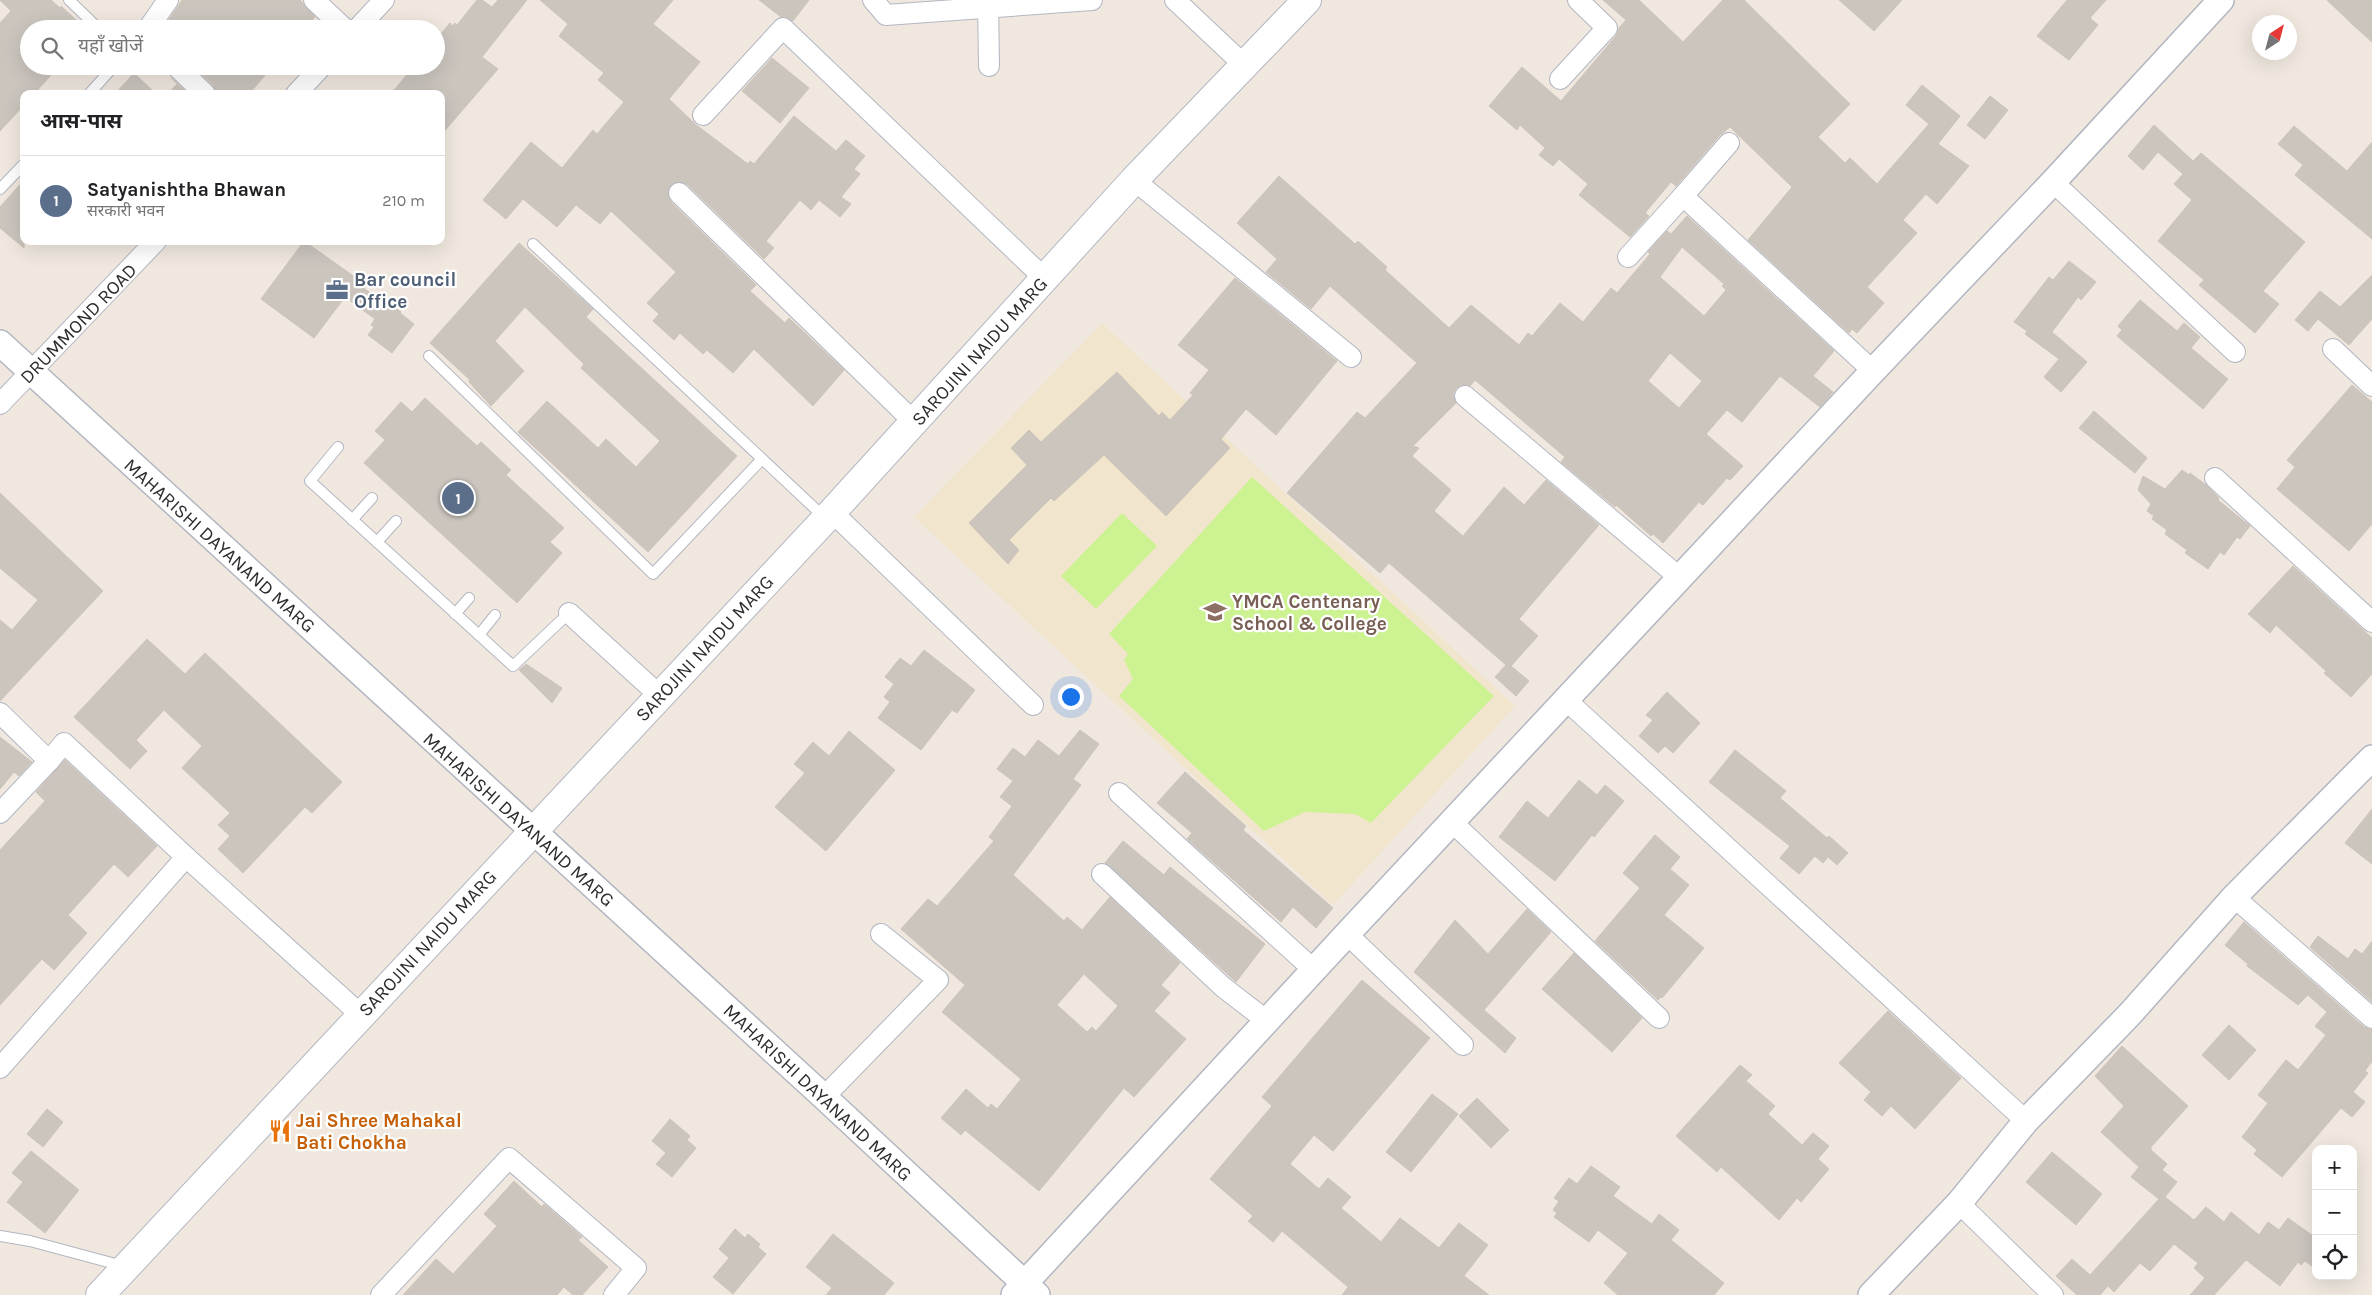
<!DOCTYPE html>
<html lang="hi">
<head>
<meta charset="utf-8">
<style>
	:root { --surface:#fff; --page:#f6f6f6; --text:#202124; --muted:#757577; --line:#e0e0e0; --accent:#1a73e8 }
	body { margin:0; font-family:Karla,"Noto Sans Devanagari",sans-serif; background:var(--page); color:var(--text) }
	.controls { position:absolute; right:15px; bottom:15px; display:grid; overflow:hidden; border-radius:10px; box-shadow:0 5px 20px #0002 }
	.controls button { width:45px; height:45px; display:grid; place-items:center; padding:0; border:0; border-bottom:1px solid var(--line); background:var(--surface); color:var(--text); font:25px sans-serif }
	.compass { position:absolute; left:2252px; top:15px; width:45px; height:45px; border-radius:50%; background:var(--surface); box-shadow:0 5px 20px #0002; rotate:36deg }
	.you { position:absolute; left:1070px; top:696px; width:18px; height:18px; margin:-12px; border:4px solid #fff; border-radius:50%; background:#1a73e8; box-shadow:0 0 0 8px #1a73e833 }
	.badge { display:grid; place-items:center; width:32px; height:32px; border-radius:50%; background:var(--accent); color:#fff; font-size:16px; font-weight:700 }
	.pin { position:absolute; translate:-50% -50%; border:2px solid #fff; box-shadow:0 1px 5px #0006 }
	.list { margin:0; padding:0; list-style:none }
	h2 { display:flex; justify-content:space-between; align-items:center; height:65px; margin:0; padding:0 20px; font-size:21px }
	h2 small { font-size:16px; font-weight:400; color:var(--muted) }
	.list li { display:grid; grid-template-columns:32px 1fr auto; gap:15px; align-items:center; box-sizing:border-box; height:90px; padding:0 20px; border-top:1px solid var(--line) }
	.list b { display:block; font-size:19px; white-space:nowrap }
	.list p { margin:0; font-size:16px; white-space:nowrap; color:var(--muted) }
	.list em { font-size:16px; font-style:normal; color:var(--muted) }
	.icon { flex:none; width:28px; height:28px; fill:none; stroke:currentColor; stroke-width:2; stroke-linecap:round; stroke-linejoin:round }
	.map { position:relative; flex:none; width:2372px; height:1295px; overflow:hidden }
	.search { position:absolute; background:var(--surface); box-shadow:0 5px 20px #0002; left:20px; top:20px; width:425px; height:55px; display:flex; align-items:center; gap:12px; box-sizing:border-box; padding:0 18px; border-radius:28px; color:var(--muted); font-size:19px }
	.panel { position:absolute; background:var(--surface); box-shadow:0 5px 20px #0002; left:20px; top:90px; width:425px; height:155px; border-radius:10px }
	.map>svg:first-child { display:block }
	.education { fill:#f2e5ce }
	.pitch { fill:#cdf292 }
	.building { fill:#cbc5be; stroke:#ccc4b8; fill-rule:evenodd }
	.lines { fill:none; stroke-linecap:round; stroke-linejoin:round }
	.service-casing { stroke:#b3b6c2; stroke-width:12 }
	.minor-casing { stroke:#b3b6c2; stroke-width:22 }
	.tertiary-casing { stroke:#b3b6c2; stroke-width:28 }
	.secondary-casing { stroke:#b3b6c2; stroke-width:30 }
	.service { stroke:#fff; stroke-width:10 }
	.minor { stroke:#fff; stroke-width:20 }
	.tertiary { stroke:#fff; stroke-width:25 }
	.secondary { stroke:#fff; stroke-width:28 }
	.labels { text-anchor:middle; stroke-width:4.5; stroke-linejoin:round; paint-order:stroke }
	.service-label { font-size:19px; font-weight:bold; fill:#4e5e75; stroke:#fff; text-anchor:start }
	.street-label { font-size:19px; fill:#2d2d2d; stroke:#fff }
	.education-label { font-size:19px; font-weight:bold; fill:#785e54; stroke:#fff; text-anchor:start }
	.food-label { font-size:19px; font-weight:bold; fill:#c56008; stroke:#fff; text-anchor:start }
</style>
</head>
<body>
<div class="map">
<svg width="2372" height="1295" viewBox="0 0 2372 1295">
	<rect width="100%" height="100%" fill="#f0e8df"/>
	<!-- education -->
	<path class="education" d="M1102,323L1515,706L1333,905L914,517Z"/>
	<!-- pitch -->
	<g class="pitch">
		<path d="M1252,477L1494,696L1371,823L1355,814L1305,812L1264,831L1119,696L1133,679L1124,660L1128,654L1109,634Z"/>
		<path d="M1122,513L1157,546L1096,609L1061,576Z"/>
	</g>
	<!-- building -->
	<g class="building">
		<path d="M0,0H51L60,8L61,6L86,29H29V66H59L34,94H24V105L0,131V23L11,11Z"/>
		<path d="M182,0H300L315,17L304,29H163Z"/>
		<path d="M477,0H482L492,7L498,0H527L482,57L498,69L441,135V94H391L414,66H436V40L450,23L452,26L455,23L457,25Z"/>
		<path d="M540,0H673L653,24L700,62L669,99L695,124L748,164L750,161L754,164L794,116L836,151L846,140L865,156L854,169L860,174L841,197L851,204L840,217L819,200L811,210L800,200L766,241L774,248L764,259L687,184L675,182L667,191L671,202L756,285L750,291L785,323L789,318L844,370L813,406L754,349L733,373L707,350L703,354L680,333L674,340L653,321L659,314L647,303L676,272L611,211L600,224L576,205L557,227L523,199L506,219L483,200L531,142L562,168L593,130L597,134L624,102L598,80L604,73L559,36L568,24Z"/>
		<path d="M759,0H809L793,21L786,17H781Z"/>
		<path d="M1603,0H1639L1683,42L1723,0H1744L1850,104L1818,137L1845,163L1850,158L1877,184L1929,124L1906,105L1922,85L1960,116L1938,144L1969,166L1937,204L1926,194L1903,220L1917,233L1867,287L1884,303L1857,333L1852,329L1849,333L1748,240L1792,187L1730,127L1720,135L1676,186L1671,182L1645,213L1649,216L1630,237L1579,195L1588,184L1559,159L1553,166L1539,155L1545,148L1520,125L1517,130L1489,106L1522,67L1561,101L1616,36L1619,28L1626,20Z"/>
		<path d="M1839,0H1902L1874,31Z"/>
		<path d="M2067,0H2106L2090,18L2098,25L2069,60L2037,36Z"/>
		<path d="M2327,0H2372V42L2352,24Z"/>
		<path d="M772,58L809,88L780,123L742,91Z"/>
		<path d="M193,66H273L249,94H217L213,85Z"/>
		<path d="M134,73L156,94H115Z"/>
		<path d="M171,78L188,94H168L177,84Z"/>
		<path d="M1990,96L2008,110L1985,139L1967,125Z"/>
		<path d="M2154,125L2193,161L2201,153L2305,242L2263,291L2279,304L2255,333L2199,285L2204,280L2158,241L2192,200L2174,184L2183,174L2158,152L2143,170L2128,156Z"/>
		<path d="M2294,126L2347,171L2372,142V239L2295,175L2303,165L2278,144Z"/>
		<path d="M1279,176L1355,244L1358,241L1387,267L1385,270L1449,328L1471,305L1519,345L1528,333L1532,336L1560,303L1583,322L1611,288L1617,293L1650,254L1648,252L1667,231L1671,234L1687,216L1834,351L1813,376L1833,392L1820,407L1780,376L1742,422L1727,410L1706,434L1743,466L1730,480L1727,478L1703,505L1699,502L1663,543L1653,534L1651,536L1616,505L1615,507L1561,462L1565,457L1475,380L1470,386L1461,385L1456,388L1453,394L1456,403L1413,446L1419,448L1412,456L1451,490L1434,511L1463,536L1504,487L1524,505L1546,480L1599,525L1519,619L1538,636L1511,666L1529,681L1516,696L1495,677L1506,665L1389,563L1380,573L1287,493L1357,412L1365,418L1417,363L1330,286L1311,309L1266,272L1277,259L1237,223ZM1682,247L1724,284L1722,286L1726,290L1704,316L1660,277ZM1670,353L1702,381L1679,408L1648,381Z"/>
		<path d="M24,180V248L0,228V207Z"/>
		<path d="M304,241L359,280L357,283L386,305L388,302L401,312L400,313L414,324L392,353L368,335L374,327L371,325L375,319L345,297L314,338L261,299Z"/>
		<path d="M519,243L593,309L586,317L737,456L648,552L518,432L547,401L598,448L606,439L636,467L660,441L581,368L584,364L525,307L495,341L524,371L491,406L469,382L470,380L430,343Z"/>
		<path d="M2069,261L2096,282L2081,300L2078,297L2052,332L2087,362L2061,392L2044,377L2059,359L2025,334L2027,331L2014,322L2049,277L2053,280Z"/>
		<path d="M2372,275V319L2349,345L2318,319L2308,331L2295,320L2320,291L2340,307Z"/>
		<path d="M1235,278L1337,361L1276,435L1246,409L1221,439L1230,448L1166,516L1104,455L1054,501L1051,498L1009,540L1019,550L1008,564L969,523L1027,465L1011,448L1029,430L1041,442L1117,372L1159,416L1162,412L1170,420L1193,395L1190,393L1209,370L1178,345Z"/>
		<path d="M2140,300L2177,331L2184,323L2200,337L2191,348L2228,379L2203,409L2117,336L2122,330L2118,326Z"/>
		<path d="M2352,385L2372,402V524L2349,551L2277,489L2295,467L2287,460Z"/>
		<path d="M425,398L477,446L481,442L511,470L506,475L564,528L550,542L562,553L517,603L364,463L385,440L375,431L401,402L412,412Z"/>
		<path d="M2094,411L2147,458L2135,473L2079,428Z"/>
		<path d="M2182,470L2189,475L2190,473L2206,485L2219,498L2218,500L2250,526L2240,539L2237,537L2224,555L2220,552L2208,569L2185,553L2187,550L2165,534L2167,530L2152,519L2154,516L2147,511L2151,504L2138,490L2143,476L2165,489Z"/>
		<path d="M0,493L103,591L0,701V620L12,630L38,600L0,568Z"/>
		<path d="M2293,566L2372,638V674L2351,697L2324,673L2326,671L2276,625L2270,633L2248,614Z"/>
		<path d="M147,639L185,674L205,653L342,782L312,813L305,807L243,873L218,849L230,836L218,825L230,813L182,768L202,746L164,710L136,740L147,751L130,769L74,717Z"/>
		<path d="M924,650L975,690L957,713L952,710L921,750L878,718L890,702L884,697L894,684L885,677L900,658L911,666Z"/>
		<path d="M526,664L562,688L552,703L519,670Z"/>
		<path d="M1667,692L1700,723L1673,753L1665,746L1658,753L1639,736L1653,720L1646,715Z"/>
		<path d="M1080,730L1099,744L1073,779L1081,785L1013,875L1064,921L1067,917L1082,930L1110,897L1180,963L1161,985L1170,993L1154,1011L1186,1039L1134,1097L1124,1088L1039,1191L965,1130L961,1135L941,1118L966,1089L988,1108L991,1104L997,1109L1021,1079L942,1012L965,985L901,929L928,899L937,906L994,841L989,837L1012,806L1000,797L1013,781L997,769L1013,748L1025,757L1038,740L1059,756ZM1084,974L1118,1006L1096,1031L1092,1027L1087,1032L1057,1005Z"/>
		<path d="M849,731L895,770L826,851L775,807L805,773L794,764L813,742L829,756Z"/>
		<path d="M0,737L32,762L19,776L14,772L0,789Z"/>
		<path d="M1735,750L1786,791L1780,798L1827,838L1829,836L1848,853L1837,865L1828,857L1823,863L1815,856L1799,874L1780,858L1790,846L1709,782Z"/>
		<path d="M65,760L157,846L128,877L114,864L68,915L87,933L54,970L42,959L0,1005V850L45,801L36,792Z"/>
		<path d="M1185,772L1246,826L1243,830L1333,908L1316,928L1293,907L1281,922L1187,839L1192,833L1157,803Z"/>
		<path d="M1579,780L1597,795L1605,785L1624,801L1594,837L1592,835L1555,881L1499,837L1527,801L1548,818Z"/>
		<path d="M2372,809V864L2345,843Z"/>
		<path d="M1655,835L1680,857L1670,869L1689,885L1664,915L1704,948L1662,998L1661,997L1658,1000L1595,941L1640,888L1623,873Z"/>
		<path d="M1123,841L1164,875L1170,867L1265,944L1236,982L1105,863Z"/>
		<path d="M1527,909L1551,932L1484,1010L1516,1038L1505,1053L1414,972L1455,920L1488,954Z"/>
		<path d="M2244,922L2364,1027L2372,1030V1061L2365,1071L2368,1073L2353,1092L2365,1102L2352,1117L2341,1108L2282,1177L2254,1154L2257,1150L2242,1137L2268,1103L2258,1095L2286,1060L2298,1070L2326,1035L2315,1026L2327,1012L2308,995L2298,1005L2247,966L2248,964L2225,945Z"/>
		<path d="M2318,936L2348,959L2355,949L2362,954L2372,941V1002L2310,947Z"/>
		<path d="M1574,953L1642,1018L1612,1052L1542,989Z"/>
		<path d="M1362,980L1430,1038L1333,1151L1314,1135L1290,1164L1319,1189L1328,1178L1351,1197L1341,1208L1381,1242L1400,1218L1439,1248L1459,1223L1488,1245L1464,1276L1489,1295H1342L1348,1287L1282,1231L1273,1242L1248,1221L1253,1216L1210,1179L1272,1106L1262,1097Z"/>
		<path d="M1888,1011L1961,1078L1915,1129L1891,1106L1882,1116L1864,1100L1871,1092L1839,1063Z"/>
		<path d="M2229,1025L2256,1050L2229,1080L2202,1055Z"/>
		<path d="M2122,1046L2188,1106L2151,1147V1150L2167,1164L2162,1170L2177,1182L2165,1197L2194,1220L2206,1207L2224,1222L2231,1212L2259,1235L2268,1222L2279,1230L2288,1218L2316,1238V1269L2305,1261L2301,1265L2298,1262L2280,1286L2246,1260L2214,1295H2190L2205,1278L2194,1268L2198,1263L2174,1244L2150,1271L2140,1263L2114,1292L2108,1286L2100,1295H2077L2056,1276L2072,1259L2090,1275L2159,1199L2131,1177L2139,1167L2101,1132L2124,1106L2095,1076Z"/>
		<path d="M1740,1065L1752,1075L1746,1081L1775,1106L1768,1114L1802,1145L1813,1133L1829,1146L1818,1159L1829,1169L1801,1202L1797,1198L1779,1220L1721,1167L1717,1172L1676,1136Z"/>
		<path d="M1432,1094L1458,1114L1411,1172L1386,1152Z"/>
		<path d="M1477,1098L1509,1130L1491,1148L1459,1116Z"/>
		<path d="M47,1109L63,1122L43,1147L27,1134Z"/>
		<path d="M670,1119L690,1136L687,1140L696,1148L672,1177L656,1164L666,1153L652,1141Z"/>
		<path d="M31,1151L79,1190L45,1233L7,1202L23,1182L12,1173Z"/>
		<path d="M2052,1152L2102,1194L2076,1225L2026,1182Z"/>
		<path d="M1591,1166L1620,1187L1613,1196L1652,1224L1659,1214L1679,1230L1671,1240L1724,1283L1714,1295H1618L1604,1283L1628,1253L1598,1230L1589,1242L1554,1217L1557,1213L1553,1210L1559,1201L1554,1198L1569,1178L1577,1184Z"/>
		<path d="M514,1181L542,1207L544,1204L582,1237L578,1240L608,1267L582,1295H573L564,1287L557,1295H403L436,1259L453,1274L497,1226L484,1214Z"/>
		<path d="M735,1229L745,1238L748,1234L760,1244L758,1247L766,1254L733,1294L713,1277L729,1258L719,1249Z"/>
		<path d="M833,1234L894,1283L884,1295H826L832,1288L806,1267Z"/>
	</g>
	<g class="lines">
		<defs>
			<g id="service">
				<path d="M69,0L99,29"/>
				<path d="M89,94L114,66"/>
				<path d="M0,189L24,164"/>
				<path d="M533,244L824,517"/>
				<path d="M429,356L653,574L762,459"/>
				<path d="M338,447L310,481L513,666L569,613"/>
				<path d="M352,520L372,498"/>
				<path d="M377,542L396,521"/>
				<path d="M455,614L469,598"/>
				<path d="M479,635L495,615"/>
				<path d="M0,1236L30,1241L123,1266"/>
			</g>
			<g id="minor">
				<path d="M314,0L345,29"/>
				<path d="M873,0L886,15L1092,0"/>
				<path d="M988,0L989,66"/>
				<path d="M1175,0L1244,65"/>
				<path d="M148,29L168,0"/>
				<path d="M357,29L384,0"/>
				<path d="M176,66L205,94"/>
				<path d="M1560,79L1607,28L1578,0"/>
				<path d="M296,94L322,66"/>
				<path d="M703,115L783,28L1045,279"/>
				<path d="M1134,180L1351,357"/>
				<path d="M2053,182L2235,352"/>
				<path d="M679,193L914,422"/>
				<path d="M1683,196L1729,143"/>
				<path d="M1628,257L1683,196L1873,371"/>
				<path d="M2333,349L2372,386"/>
				<path d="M1465,396L1680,578"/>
				<path d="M0,404L156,241"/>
				<path d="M2215,478L2372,622"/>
				<path d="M832,512L1033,705"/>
				<path d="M569,613L659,695"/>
				<path d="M1566,700L2026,1121"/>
				<path d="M0,713L49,761L64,743L186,857L361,1015"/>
				<path d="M1119,793L1315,971"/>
				<path d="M0,813L49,761"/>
				<path d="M1452,822L1659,1018"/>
				<path d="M1102,874L1223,987L1267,1021"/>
				<path d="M2234,897L2372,1018"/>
				<path d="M1347,934L1463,1045"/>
				<path d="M0,1068L186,857"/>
				<path d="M824,1097L938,980L881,934"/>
				<path d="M1959,1203L2053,1295"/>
				<path d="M381,1295L509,1158L636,1268L614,1295"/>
			</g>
			<g id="tertiary">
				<path d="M0,343L824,1097L1037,1295"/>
				<path d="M1014,1295L1347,934L1873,371L2053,182L2221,0"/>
				<path d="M1871,1295L1959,1203L2026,1121L2130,1014L2234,897L2372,758"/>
			</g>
			<path id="secondary" d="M100,1295L832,512L1134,180L1307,0"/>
		</defs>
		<!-- service casing -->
		<use href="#service" class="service-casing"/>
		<!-- minor casing -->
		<use href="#minor" class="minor-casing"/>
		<!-- tertiary casing -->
		<use href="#tertiary" class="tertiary-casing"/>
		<!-- secondary casing -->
		<use href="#secondary" class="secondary-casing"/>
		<!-- service -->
		<use href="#service" class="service"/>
		<!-- minor -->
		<use href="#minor" class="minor"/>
		<!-- tertiary -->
		<use href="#tertiary" class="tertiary"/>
		<!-- secondary -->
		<use href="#secondary" class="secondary"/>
	</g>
	<!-- icons -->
	<defs>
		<symbol id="office-bare" viewBox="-9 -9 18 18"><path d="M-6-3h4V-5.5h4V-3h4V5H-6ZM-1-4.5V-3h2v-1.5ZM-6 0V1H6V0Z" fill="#5c6f8a" stroke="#fff" stroke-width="2.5" paint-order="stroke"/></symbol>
		<symbol id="school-bare" viewBox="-9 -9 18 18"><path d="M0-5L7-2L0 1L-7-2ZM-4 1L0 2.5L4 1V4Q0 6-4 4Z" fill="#8d6e63" stroke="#fff" stroke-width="2.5" paint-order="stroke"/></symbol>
		<symbol id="restaurant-bare" viewBox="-9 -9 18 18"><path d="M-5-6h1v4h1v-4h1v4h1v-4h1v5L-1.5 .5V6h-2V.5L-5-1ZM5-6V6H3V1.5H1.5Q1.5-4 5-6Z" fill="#e8710a" stroke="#fff" stroke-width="2.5" paint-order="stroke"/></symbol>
	</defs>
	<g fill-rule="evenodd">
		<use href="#office-bare" x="321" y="274" width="32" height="32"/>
		<use href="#school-bare" x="1199" y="596" width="32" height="32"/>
		<use href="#restaurant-bare" x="264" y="1115" width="32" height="32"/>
	</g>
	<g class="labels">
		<!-- service labels -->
		<g class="service-label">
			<text x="354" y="286">Bar council<tspan x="354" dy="22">Office</tspan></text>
		</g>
		<!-- street labels -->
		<g class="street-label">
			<text transform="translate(78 323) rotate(-46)" y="7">DRUMMOND ROAD</text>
			<text transform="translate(979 351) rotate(-48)" y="7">SAROJINI NAIDU MARG</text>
			<text transform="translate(220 545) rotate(42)" y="7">MAHARISHI DAYANAND MARG</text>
			<text transform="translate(704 648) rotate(-47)" y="7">SAROJINI NAIDU MARG</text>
			<text transform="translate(519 819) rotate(42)" y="7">MAHARISHI DAYANAND MARG</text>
			<text transform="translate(427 943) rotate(-47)" y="7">SAROJINI NAIDU MARG</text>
			<text transform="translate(818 1092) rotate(43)" y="7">MAHARISHI DAYANAND MARG</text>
		</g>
		<!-- education labels -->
		<g class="education-label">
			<text x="1232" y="608">YMCA Centenary<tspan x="1232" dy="22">School &amp; College</tspan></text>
		</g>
		<!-- food labels -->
		<g class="food-label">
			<text x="296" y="1127">Jai Shree Mahakal<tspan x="296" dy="22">Bati Chokha</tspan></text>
		</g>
	</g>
</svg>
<div class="controls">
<button>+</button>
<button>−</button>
<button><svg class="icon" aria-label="locate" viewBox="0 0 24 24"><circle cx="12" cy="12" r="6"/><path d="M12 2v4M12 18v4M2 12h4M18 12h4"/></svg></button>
</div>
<svg class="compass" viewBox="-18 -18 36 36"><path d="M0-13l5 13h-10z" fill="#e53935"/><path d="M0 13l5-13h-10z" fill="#757577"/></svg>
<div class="you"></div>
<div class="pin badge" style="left:458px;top:498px;background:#5c6f8a">1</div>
<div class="search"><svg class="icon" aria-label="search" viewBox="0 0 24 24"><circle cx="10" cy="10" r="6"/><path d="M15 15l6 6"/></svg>यहाँ खोजें</div>
<section class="panel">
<h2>आस-पास<small></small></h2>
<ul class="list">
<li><span class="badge" style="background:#5c6f8a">1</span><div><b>Satyanishtha Bhawan</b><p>सरकारी भवन</p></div><em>210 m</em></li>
</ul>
</section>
</div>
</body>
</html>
